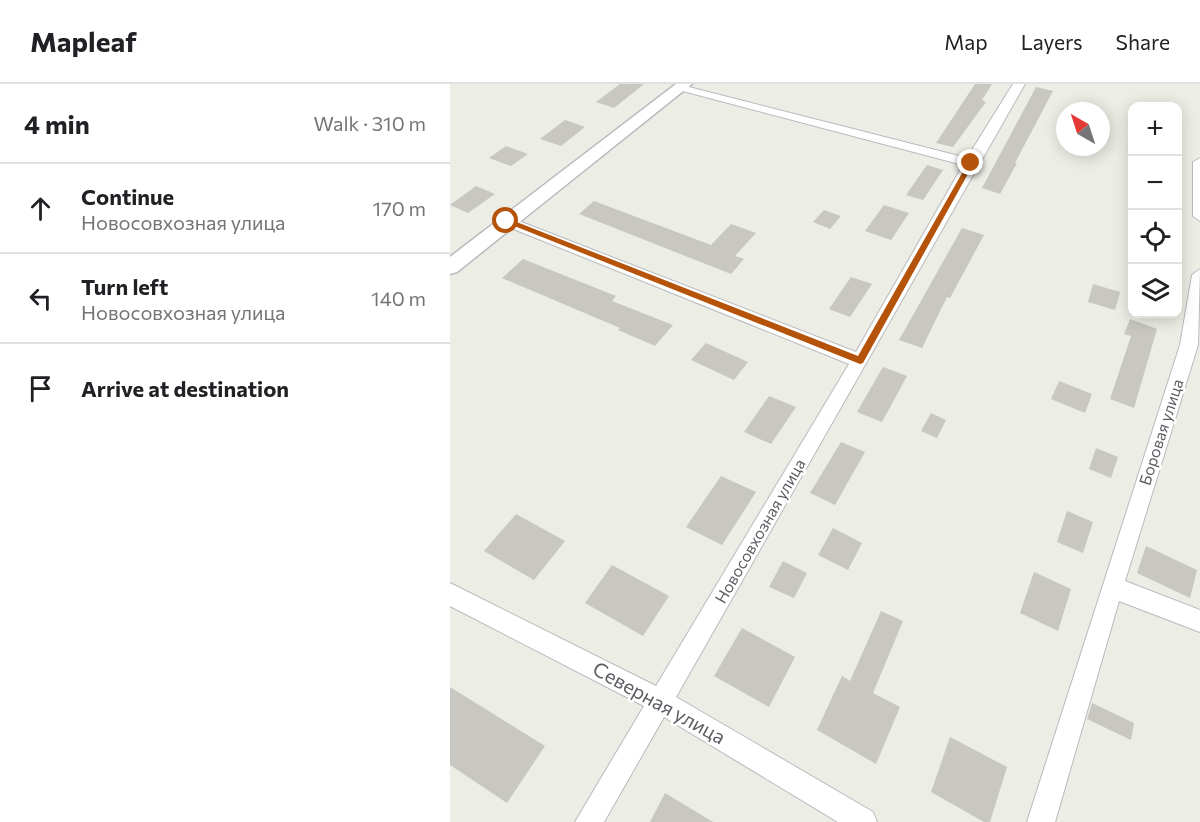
<!DOCTYPE html>
<html lang="en">
<head>
<meta charset="utf-8">
<style>
	:root { --surface:#fff; --page:#f2f2f2; --text:#202124; --muted:#757577; --line:#e0e0e0 }
	body { margin:0; font-family:Commissioner,sans-serif; background:var(--page); color:var(--text) }
	.controls { position:absolute; right:18px; top:18px; display:grid; overflow:hidden; border-radius:12px; box-shadow:0 3px 15px #0003 }
	.controls button { width:54px; height:54px; display:grid; place-items:center; padding:0; border:0; border-bottom:2px solid var(--line); background:var(--surface); color:var(--text); font:30px sans-serif }
	.compass { position:absolute; left:606px; top:18px; width:54px; height:54px; border-radius:50%; background:var(--surface); box-shadow:0 3px 15px #0003; rotate:321deg }
	.stop { position:absolute; width:18px; height:18px; margin:-14px; border:4px solid #b45309; border-radius:50%; background:#fff }
	.stop.end { background:#b45309; border-color:#fff; box-shadow:0 2px 6px #0008 }
	.list { margin:0; padding:0; list-style:none }
	h2 { display:flex; justify-content:space-between; align-items:center; height:78px; margin:0; padding:0 24px; font-size:26px }
	h2 small { font-size:20px; font-weight:400; color:var(--muted) }
	.list li { display:grid; grid-template-columns:39px 1fr auto; gap:18px; align-items:center; box-sizing:border-box; height:90px; padding:0 24px; border-top:2px solid var(--line) }
	.list b { display:block; font-size:22px; white-space:nowrap }
	.list p { margin:0; font-size:20px; white-space:nowrap; color:var(--muted) }
	.list em { font-size:20px; font-style:normal; color:var(--muted) }
	.icon { flex:none; width:33px; height:33px; fill:none; stroke:currentColor; stroke-width:2; stroke-linecap:round; stroke-linejoin:round }
	.map { position:relative; flex:none; width:750px; height:738px; overflow:hidden }
	header { display:flex; align-items:center; gap:36px; box-sizing:border-box; height:84px; padding:0 30px; background:var(--surface); border-bottom:2px solid var(--line) }
	header strong { font-size:28px }
	nav { display:flex; gap:33px; margin-inline-start:auto; font-size:21px }
	main { display:flex }
	aside { flex:1; background:var(--surface) }
	.map>svg:first-child { display:block }
	.building { fill:#c8c7c1 }
	.lines { fill:none; stroke-linecap:round; stroke-linejoin:round }
	.minor-casing { stroke:#b9babf; stroke-width:2 }
	.tertiary-casing { stroke:#b9babf; stroke-width:3 }
	.minor { fill:#fff; fill-rule:evenodd }
	.tertiary { fill:#fff; fill-rule:evenodd }
	.route { fill:#b45309 }
	.labels { text-anchor:middle; stroke-width:5; stroke-linejoin:round; paint-order:stroke }
	.street-label { font-size:16px; fill:#5c5e63; stroke:#fff }
	.near-street-label { font-size:20px; fill:#5c5e63; stroke:#fff }
</style>
</head>
<body>
<header>
<strong>Mapleaf</strong>
<nav><a>Map</a><a>Layers</a><a>Share</a></nav>
</header>
<main>
<aside>
<h2>4 min<small>Walk · 310 m</small></h2>
<ul class="list">
<li><svg class="icon" aria-label="ahead" viewBox="0 0 24 24"><path d="M12 20V5M6 11l6-6 6 6"/></svg><div><b>Continue</b><p>Новосовхозная улица</p></div><em>170 m</em></li>
<li><svg class="icon" aria-label="left" viewBox="0 0 24 24"><path d="M17 20v-9H6M10 6l-5 5 5 5"/></svg><div><b>Turn left</b><p>Новосовхозная улица</p></div><em>140 m</em></li>
<li><svg class="icon" aria-label="arrive" viewBox="0 0 24 24"><path d="M6 21V4h12l-3 4 3 4H6"/></svg><div><b>Arrive at destination</b></div></li>
</ul>
</aside>
<div class="map">
<svg width="750" height="738" viewBox="0 0 750 738">
	<rect width="100%" height="100%" fill="#ecede4"/>
	<!-- building -->
	<g class="building">
		<path d="M170,0H194L164,24L146,18Z"/>
		<path d="M525,0H542L532,16L536,18L503,63L486,59Z"/>
		<path d="M586,3L603,7L565,79H567L550,110L532,104Z"/>
		<path d="M115,36L135,43L111,62L90,55Z"/>
		<path d="M56,62L78,70L61,82L39,74Z"/>
		<path d="M477,81L493,86L473,116L456,111Z"/>
		<path d="M26,102L45,110L18,129L0,121Z"/>
		<path d="M144,117L261,161L281,140L306,149L285,172L294,175L281,190L129,130Z"/>
		<path d="M434,121L459,129L441,156L415,147Z"/>
		<path d="M374,126L391,132L380,145L363,138Z"/>
		<path d="M512,144L534,151L500,214L497,213L472,264L449,256Z"/>
		<path d="M73,175L166,212L162,217L223,241L205,262L168,246L170,244L52,194Z"/>
		<path d="M401,193L422,200L400,233L379,225Z"/>
		<path d="M643,200L670,208L665,226L638,218Z"/>
		<path d="M680,235L707,245L684,324L660,315L681,252L674,250Z"/>
		<path d="M256,259L298,278L284,296L241,276Z"/>
		<path d="M433,283L457,292L432,338L407,328Z"/>
		<path d="M609,297L642,310L635,329L601,315Z"/>
		<path d="M319,312L346,323L321,360L294,348Z"/>
		<path d="M481,329L496,336L487,354L471,347Z"/>
		<path d="M391,358L415,368L385,421L360,409Z"/>
		<path d="M646,364L668,373L661,394L639,385Z"/>
		<path d="M271,392L306,408L272,461L236,443Z"/>
		<path d="M617,427L643,438L633,469L607,458Z"/>
		<path d="M66,430L115,457L84,496L34,467Z"/>
		<path d="M383,444L412,459L398,486L368,471Z"/>
		<path d="M696,462L747,486L740,514L687,489Z"/>
		<path d="M333,477L357,489L344,514L319,503Z"/>
		<path d="M162,481L219,512L193,552L135,519Z"/>
		<path d="M584,488L621,505L608,547L570,529Z"/>
		<path d="M431,527L453,537L423,609L450,623L426,680L367,646L392,592L400,597Z"/>
		<path d="M292,544L345,573L319,623L264,592Z"/>
		<path d="M0,603L95,662L57,719L0,681Z"/>
		<path d="M642,619L684,639L681,656L637,635Z"/>
		<path d="M500,653L557,683L540,738H534L481,708Z"/>
		<path d="M215,709L263,738H200Z"/>
	</g>
	<g class="lines">
		<defs>
			<g id="minor">
				<path d="M563,0H575L226,613L423,728L427,738H388L214,633L154,738H125L194,622L0,522V499L206,602L399,280L51,140L49,137L56,132L61,134L406,268L513,81L225,5L231,1L517,74Z"/>
				<path d="M750,74V137L743,132V78Z"/>
				<path d="M750,185L748,261L675,497L750,526V548L669,517L605,738H577L730,261L742,191Z"/>
			</g>
			<path id="tertiary" d="M226,0H242L7,188L0,190V173Z"/>
		</defs>
		<!-- minor casing -->
		<use href="#minor" class="minor-casing"/>
		<!-- tertiary casing -->
		<use href="#tertiary" class="tertiary-casing"/>
		<!-- minor -->
		<use href="#minor" class="minor"/>
		<!-- tertiary -->
		<use href="#tertiary" class="tertiary"/>
	</g>
	<!-- route -->
	<path class="route" d="M519,77L524,79L413,279L410,280L52,137L59,135L408,272Z"/>
	<g class="labels">
		<!-- street labels -->
		<g class="street-label">
			<text transform="translate(711 348) rotate(-72)" y="6">Боровая улица</text>
			<text transform="translate(310 447) rotate(-60)" y="6">Новосовхозная улица</text>
		</g>
		<!-- near-street labels -->
		<g class="near-street-label">
			<text transform="translate(209 619) rotate(29)" y="7">Северная улица</text>
		</g>
	</g>
</svg>
<div class="controls">
<button>+</button>
<button>−</button>
<button><svg class="icon" aria-label="locate" viewBox="0 0 24 24"><circle cx="12" cy="12" r="6"/><path d="M12 2v4M12 18v4M2 12h4M18 12h4"/></svg></button>
<button><svg class="icon" aria-label="layers" viewBox="0 0 24 24"><path d="M12 4l9 5-9 5-9-5zM3 14l9 5 9-5"/></svg></button>
</div>
<svg class="compass" viewBox="-18 -18 36 36"><path d="M0-13l5 13h-10z" fill="#e53935"/><path d="M0 13l5-13h-10z" fill="#757577"/></svg>
<div class="stop" style="left:56px;top:137px"></div>
<div class="stop end" style="left:521px;top:79px"></div>
</div>
</main>
</body>
</html>
